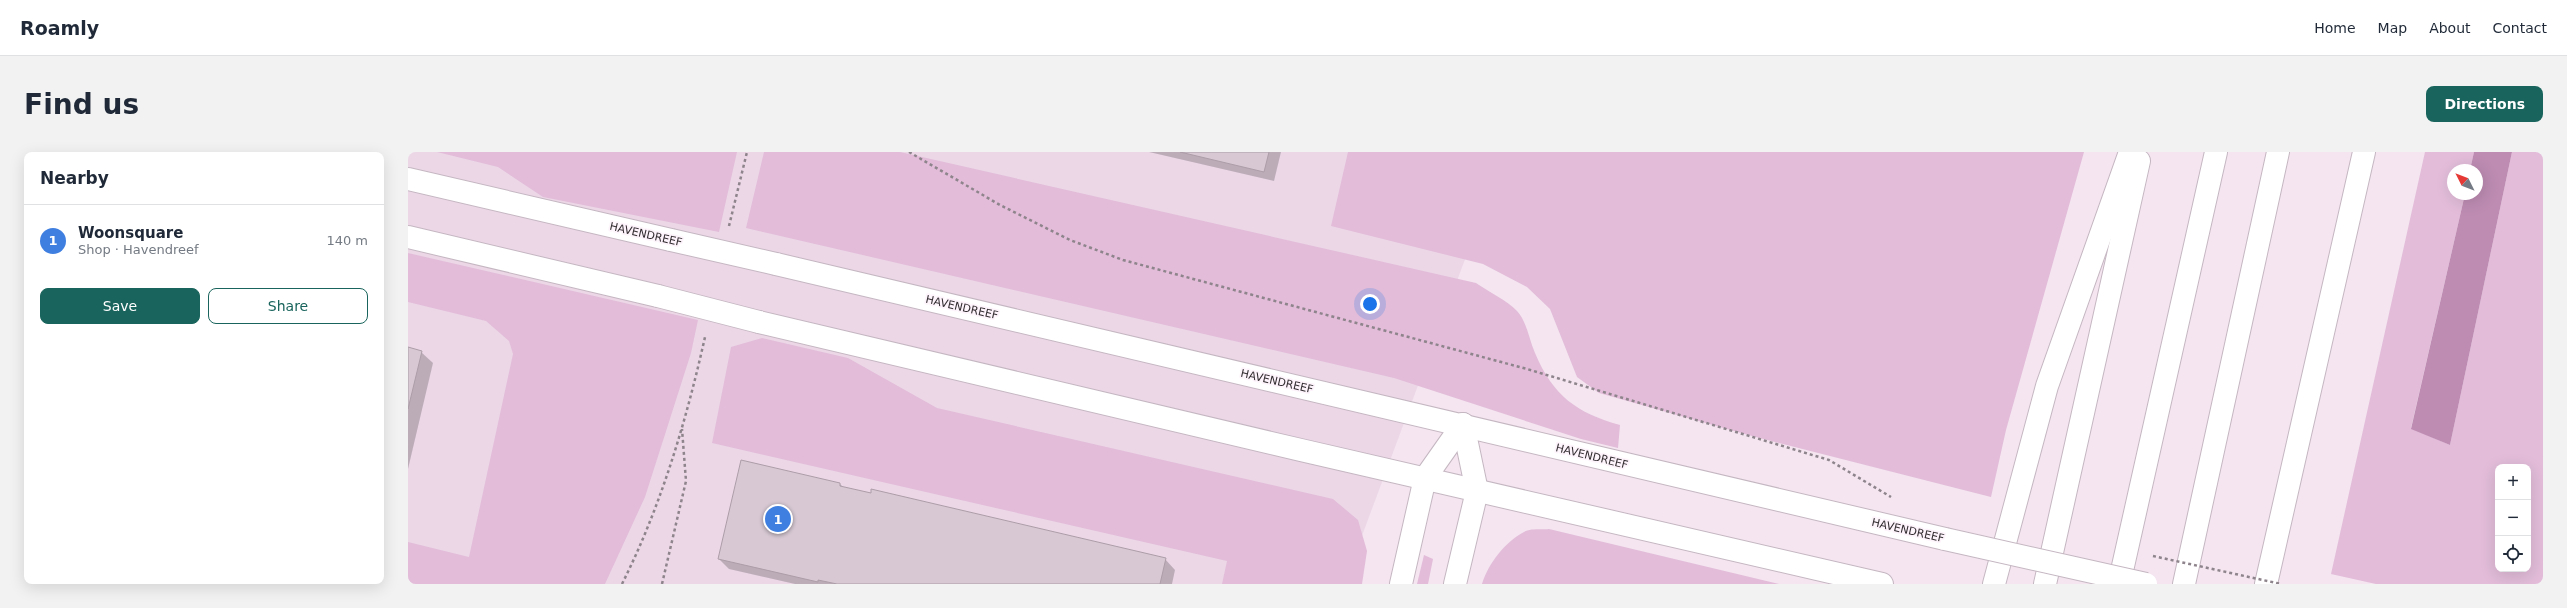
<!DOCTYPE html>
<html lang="en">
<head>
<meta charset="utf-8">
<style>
	:root { --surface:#fff; --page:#f2f2f3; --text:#1f2937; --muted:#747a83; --line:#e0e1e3; --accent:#19645c }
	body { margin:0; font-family:"DejaVu Sans",sans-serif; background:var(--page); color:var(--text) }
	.controls { position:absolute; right:12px; bottom:12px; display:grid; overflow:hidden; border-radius:8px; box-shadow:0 4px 16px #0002 }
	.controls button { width:36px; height:36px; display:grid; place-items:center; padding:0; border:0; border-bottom:1px solid var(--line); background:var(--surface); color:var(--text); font:20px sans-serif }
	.compass { position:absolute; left:2039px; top:12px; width:36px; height:36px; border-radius:50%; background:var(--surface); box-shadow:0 4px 16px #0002; rotate:312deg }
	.you { position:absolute; left:962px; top:152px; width:14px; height:14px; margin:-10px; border:3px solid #fff; border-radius:50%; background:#1a73e8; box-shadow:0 0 0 6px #1a73e833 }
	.badge { display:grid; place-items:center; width:26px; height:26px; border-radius:50%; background:var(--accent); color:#fff; font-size:13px; font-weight:700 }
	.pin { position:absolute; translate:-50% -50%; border:2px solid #fff; box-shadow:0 1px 4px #0006 }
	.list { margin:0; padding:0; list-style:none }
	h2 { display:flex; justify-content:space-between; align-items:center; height:52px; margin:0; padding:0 16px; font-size:17px }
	h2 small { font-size:13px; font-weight:400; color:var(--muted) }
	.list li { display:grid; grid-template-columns:26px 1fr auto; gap:12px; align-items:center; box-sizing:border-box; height:72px; padding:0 16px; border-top:1px solid var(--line) }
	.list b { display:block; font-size:15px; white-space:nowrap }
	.list p { margin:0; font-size:13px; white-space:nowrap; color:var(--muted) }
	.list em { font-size:13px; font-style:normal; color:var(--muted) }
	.actions { display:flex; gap:8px; padding:12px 16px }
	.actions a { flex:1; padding:9px 0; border:1px solid var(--accent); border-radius:8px; text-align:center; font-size:14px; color:var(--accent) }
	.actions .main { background:var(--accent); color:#fff }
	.icon { flex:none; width:22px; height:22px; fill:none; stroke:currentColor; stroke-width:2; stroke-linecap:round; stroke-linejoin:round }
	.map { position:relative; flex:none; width:2135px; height:432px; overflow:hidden; border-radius:8px }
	header { display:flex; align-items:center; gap:24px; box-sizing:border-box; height:56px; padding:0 20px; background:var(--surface); border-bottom:1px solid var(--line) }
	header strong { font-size:19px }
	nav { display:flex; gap:22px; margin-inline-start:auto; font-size:14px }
	.intro { display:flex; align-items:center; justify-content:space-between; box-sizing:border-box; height:96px; padding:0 24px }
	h1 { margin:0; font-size:28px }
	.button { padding:10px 18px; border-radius:8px; background:var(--accent); color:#fff; font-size:14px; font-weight:700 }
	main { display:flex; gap:24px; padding:0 24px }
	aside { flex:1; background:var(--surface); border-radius:8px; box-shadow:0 4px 16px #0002 }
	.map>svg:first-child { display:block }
	.built { fill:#ecd7e7 }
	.green { fill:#e2bcd9; fill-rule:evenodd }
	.water { fill:#be8cb3 }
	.shadow { fill:#0003 }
	.building { fill:#d7c8d3; stroke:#ac9da8 }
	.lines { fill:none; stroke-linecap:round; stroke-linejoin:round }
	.major-casing { stroke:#c5b7c2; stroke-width:24 }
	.highway-casing { stroke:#c5b7c2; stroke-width:24 }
	.path { stroke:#8e848b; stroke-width:2.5; stroke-dasharray:3 3; stroke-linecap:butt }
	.major { stroke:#fff; stroke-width:22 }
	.highway { stroke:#fff; stroke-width:22 }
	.major-bridge-casing { stroke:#c5b7c2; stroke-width:24; stroke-linecap:butt }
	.path-bridge { stroke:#8e848b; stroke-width:2.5; stroke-dasharray:3 3; stroke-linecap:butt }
	.major-bridge { stroke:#fff; stroke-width:22 }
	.labels { text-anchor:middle; stroke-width:3.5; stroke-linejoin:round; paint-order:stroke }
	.street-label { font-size:11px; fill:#322c30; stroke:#fdf4fb }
</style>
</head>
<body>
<header>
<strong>Roamly</strong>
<nav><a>Home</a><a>Map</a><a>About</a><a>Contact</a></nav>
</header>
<div class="intro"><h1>Find us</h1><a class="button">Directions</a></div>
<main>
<aside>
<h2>Nearby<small></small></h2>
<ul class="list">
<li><span class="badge" style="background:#3f7fe0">1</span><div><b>Woonsquare</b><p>Shop · Havendreef</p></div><em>140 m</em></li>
</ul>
<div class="actions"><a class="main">Save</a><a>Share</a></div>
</aside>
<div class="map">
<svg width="2135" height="432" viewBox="0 0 2135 432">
	<rect width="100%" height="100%" fill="#f4e5f0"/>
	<!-- built -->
	<path class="built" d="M0,0H1097L936,432H0Z"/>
	<!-- green -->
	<g class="green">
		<path d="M29,0H329L311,80L135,45L90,15Z"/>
		<path d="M356,0H492L1068,131C1079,139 1100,149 1109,159C1119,170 1121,187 1127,201C1145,244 1169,261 1212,273L1210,296L1173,287L986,226L338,76Z"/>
		<path d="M940,0H1676L1598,278L1583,345L1344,284L1191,241L1169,225L1142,157L1119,135L1075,112L923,74Z"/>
		<path d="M2017,0H2066L2062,18H2045V42H2057L2003,276L2042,293L2104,0H2135V432H1968L1923,422ZM2090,315H2120V417H2090Z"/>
		<path d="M0,101L290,168L283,201L237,345L197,432H0V390L61,405L105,202L101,189L78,169L0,150Z"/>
		<path d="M354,186L440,206L529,256L925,347L950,368L959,399L954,432H814L819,409L304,291L323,195Z"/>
		<path d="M1141,377L1371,432H1074C1080,412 1097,390 1116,380C1122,376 1134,378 1141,377Z"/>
		<path d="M1016,403L1025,407L1020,432H1009Z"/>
	</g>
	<!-- water -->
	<path class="water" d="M2066,0H2104L2042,293L2003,277L2057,42H2069V18H2062Z"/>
	<!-- shadow -->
	<g class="shadow">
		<path d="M741,0H873L866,29Z"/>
		<path d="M0,196L13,200L25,211L0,317Z"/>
		<path d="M432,332L436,336L757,407L767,418L764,432H387L321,417L311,407Z"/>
	</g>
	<!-- building -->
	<g class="building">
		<path d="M772,0H861L856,20Z"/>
		<path d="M0,195L14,199L0,257Z"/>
		<path d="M333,308L432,331V334L463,341V337L758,406L752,432H429L410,428V430L310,407Z"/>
	</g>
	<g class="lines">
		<defs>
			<g id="major">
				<path d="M0,27L263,88"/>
				<path d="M0,85L250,144"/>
				<path d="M368,112L1537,387"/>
				<path d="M351,170C725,260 1099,346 1474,432"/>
			</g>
			<g id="highway">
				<path d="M993,432L1017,326L1055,272"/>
				<path d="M1047,432L1069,339L1055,272"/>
				<path d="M1586,432L1639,234L1722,0"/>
				<path d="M1637,432L1731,9"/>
				<path d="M1711,432L1808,0"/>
				<path d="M1776,432L1870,0"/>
				<path d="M1858,432L1956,0"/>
			</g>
		</defs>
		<!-- major casing -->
		<use href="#major" class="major-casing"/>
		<!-- highway casing -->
		<use href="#highway" class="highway-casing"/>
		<!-- path -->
		<g class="path">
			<path d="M501,0L592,53L662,88L715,108L1119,217L1421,308L1483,345"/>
			<path d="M321,74L339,0"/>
			<path d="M214,432C253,354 278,270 297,185"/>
			<path d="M254,432L278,329L274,277"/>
		</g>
		<!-- major -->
		<use href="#major" class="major"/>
		<!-- highway -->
		<use href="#highway" class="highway"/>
		<defs>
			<g id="major-bridge">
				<path d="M263,88L368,112"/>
				<path d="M250,144L351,170"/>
				<path d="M1537,387L1738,432"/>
			</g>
		</defs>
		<!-- major-bridge casing -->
		<use href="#major-bridge" class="major-bridge-casing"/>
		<!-- path-bridge -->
		<path class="path-bridge" d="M1745,404L1873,432"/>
		<!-- major-bridge -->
		<use href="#major-bridge" class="major-bridge"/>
	</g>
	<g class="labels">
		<!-- street labels -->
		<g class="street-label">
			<text transform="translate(238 82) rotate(13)" y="4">HAVENDREEF</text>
			<text transform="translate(554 155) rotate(13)" y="4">HAVENDREEF</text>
			<text transform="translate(869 229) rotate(13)" y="4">HAVENDREEF</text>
			<text transform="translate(1184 304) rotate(14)" y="4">HAVENDREEF</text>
			<text transform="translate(1500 378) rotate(13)" y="4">HAVENDREEF</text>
		</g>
	</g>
</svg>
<div class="controls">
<button>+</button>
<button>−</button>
<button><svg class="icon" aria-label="locate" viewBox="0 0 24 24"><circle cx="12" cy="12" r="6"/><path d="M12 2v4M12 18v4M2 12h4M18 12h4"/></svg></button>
</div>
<svg class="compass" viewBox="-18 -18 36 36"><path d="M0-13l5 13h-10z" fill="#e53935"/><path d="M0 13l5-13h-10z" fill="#747a83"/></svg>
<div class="you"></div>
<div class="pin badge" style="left:370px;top:367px;background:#3f7fe0">1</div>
</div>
</main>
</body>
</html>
